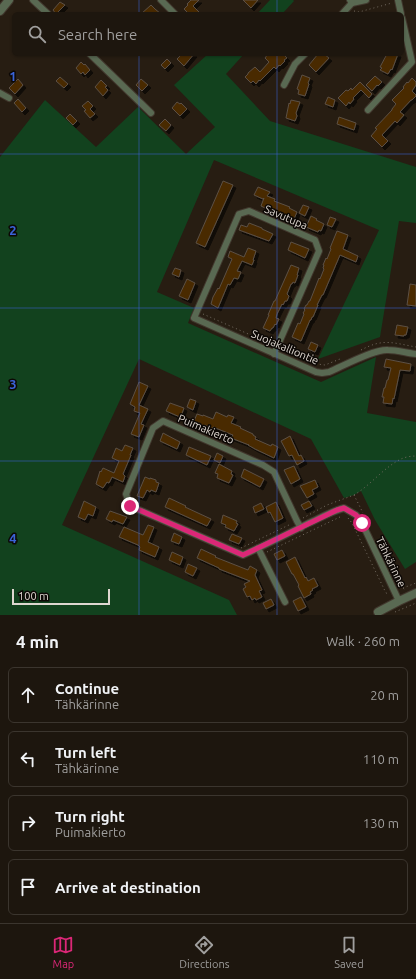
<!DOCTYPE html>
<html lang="en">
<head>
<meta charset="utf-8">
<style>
	:root { --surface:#1d160e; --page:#251f17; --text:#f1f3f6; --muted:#a09f9e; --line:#3b352e; --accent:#db2777 }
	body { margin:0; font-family:Ubuntu,sans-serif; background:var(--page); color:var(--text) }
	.scale { position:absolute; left:12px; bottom:10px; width:98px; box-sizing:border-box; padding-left:4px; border:2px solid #ded7d0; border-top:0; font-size:11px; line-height:14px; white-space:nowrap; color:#ded7d0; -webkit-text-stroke:3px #0c0805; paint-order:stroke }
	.stop { position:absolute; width:12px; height:12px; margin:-9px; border:3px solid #db2777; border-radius:50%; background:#fff }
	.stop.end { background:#db2777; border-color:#fff; box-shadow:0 1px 4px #0008 }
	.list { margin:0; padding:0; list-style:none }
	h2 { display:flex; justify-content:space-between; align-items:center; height:52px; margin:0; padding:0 16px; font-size:17px }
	h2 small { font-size:13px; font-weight:400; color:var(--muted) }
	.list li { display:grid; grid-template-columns:26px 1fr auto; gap:12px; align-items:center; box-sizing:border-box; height:56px; margin:0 8px 8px; padding:0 8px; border:1px solid var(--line); border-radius:6px }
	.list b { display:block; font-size:15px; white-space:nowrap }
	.list p { margin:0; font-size:13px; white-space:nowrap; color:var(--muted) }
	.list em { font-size:13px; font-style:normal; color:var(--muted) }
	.icon { flex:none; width:22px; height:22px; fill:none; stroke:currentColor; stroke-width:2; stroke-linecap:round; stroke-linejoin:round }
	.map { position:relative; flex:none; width:416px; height:615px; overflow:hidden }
	.search { position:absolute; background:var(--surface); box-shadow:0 1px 3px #0004; left:12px; right:12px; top:12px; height:44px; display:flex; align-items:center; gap:10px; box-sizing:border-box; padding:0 14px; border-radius:6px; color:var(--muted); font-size:15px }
	.sheet { height:308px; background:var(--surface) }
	nav { display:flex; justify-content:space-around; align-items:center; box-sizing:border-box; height:56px; border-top:1px solid var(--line); background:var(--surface); font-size:11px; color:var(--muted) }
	nav a { display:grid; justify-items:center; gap:2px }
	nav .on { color:var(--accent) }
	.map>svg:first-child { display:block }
	.green { fill:#12421e }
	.building { fill:#492900; stroke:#5c5044; filter:url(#shadow) }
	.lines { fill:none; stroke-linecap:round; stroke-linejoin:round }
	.minor-casing { stroke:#41372d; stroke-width:8 }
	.tertiary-casing { stroke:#41372d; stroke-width:10 }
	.path { stroke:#746c62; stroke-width:1; stroke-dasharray:1 3; stroke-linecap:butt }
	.minor { stroke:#596952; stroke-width:6 }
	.tertiary { stroke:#596952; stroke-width:8 }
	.route { stroke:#db2777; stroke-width:5 }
	.grid { fill:none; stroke:#3a63d7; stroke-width:1; stroke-opacity:0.55 }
	.labels { text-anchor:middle; stroke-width:3; stroke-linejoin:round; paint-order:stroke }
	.street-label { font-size:11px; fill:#ded7d0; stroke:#0c0805 }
	.grid-label { font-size:13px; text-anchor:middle; font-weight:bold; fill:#3a63d7; stroke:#0c0805; stroke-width:3; stroke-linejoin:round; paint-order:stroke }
</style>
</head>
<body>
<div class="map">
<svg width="416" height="615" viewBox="0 0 416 615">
	<defs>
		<filter id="shadow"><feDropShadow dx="3" dy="3" stdDeviation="0" flood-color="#0009"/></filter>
	</defs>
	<rect width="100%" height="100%" fill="#271d12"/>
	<!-- green -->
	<g class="green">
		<path d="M270,0H293L294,1L282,14H257Z"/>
		<path d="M208,54H244L226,74L270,121L416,167V223L399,221L380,337L318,359L379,230L214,160L157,292L194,308L188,323L321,382L376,357L367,413L416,422V562L405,569L375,520L361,491L354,495L344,498L311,439L139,359L62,525L229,600L237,615H0V157L45,100L96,147L138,107L186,154L215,127L174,85Z"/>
	</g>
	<!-- building -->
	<g class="building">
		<path d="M191,0H199L193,6L201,14H189L184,9L188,5L187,4Z"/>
		<path d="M243,0H258L251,8Z"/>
		<path d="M60,2L65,5L56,14L53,10Z"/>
		<path d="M151,5L155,9L161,14H141Z"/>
		<path d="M182,54H194L184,66L177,59Z"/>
		<path d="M268,54H283L287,58L284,60L285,61L280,66L279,65L276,69L274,67L260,81L259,80L256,84L253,81L251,83L245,77L248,74V73L255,67L260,72L269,62L265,58Z"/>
		<path d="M318,54H324L329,58L316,72L309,65Z"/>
		<path d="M387,54H398L392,70L391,69L388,74L380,70L382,68L380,67Z"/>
		<path d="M167,59L171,63L165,69L161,65Z"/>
		<path d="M81,62L84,65L85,64L90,70L85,75L83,72L81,74L76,68Z"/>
		<path d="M302,75L310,78L308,83L309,84L305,96L298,94L299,90L297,89Z"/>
		<path d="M375,76L382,82L378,86L377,85L372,91L366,85Z"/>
		<path d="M60,77L68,84L64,88L56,81Z"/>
		<path d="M412,78L416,82V85L412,91L416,95V96L412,100H411L400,112L404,115L397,123L395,121L382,135L388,141L382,147L371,136L377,129L375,128L392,110V109L396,104L392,100L404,88L403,87L407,82L408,83Z"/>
		<path d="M18,79L23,85L15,94L9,88Z"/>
		<path d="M141,79L148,85L142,91L136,85Z"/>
		<path d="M101,80L107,86L105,87L108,90L103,96L95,87Z"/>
		<path d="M360,82L372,94L369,98L361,90L353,98L354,99L350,104L349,102L346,106L338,98L346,90L348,91L351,88L352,90Z"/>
		<path d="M328,97L335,100L333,107L325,104Z"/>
		<path d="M18,99L26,108L22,112L14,103Z"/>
		<path d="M291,100L300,102L296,113L297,116L295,121L286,118L289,103L290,104Z"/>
		<path d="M88,101L93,106L90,109L95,114L90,118L84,111L86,110L82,106Z"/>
		<path d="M177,102L180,104L181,103L187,109L180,116L172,108Z"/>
		<path d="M70,114L77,121L73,125L66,118Z"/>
		<path d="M339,117L356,123L354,130L337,124Z"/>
		<path d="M165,119L171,125L166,131L159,125Z"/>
		<path d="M223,181L233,185L205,247L196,243Z"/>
		<path d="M258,187L270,192L267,196L275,199L274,201L290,207L289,208L297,212L294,219L292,218L291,220L261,206L264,198L263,199L254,195Z"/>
		<path d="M303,205L309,207L305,216L299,213Z"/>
		<path d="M311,216L317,219L316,220L324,224L321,231L319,230L318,232L306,227Z"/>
		<path d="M330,217L336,219L332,227L327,225Z"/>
		<path d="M249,223L262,228V229L273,234L269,241L239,230L241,225L247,227Z"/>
		<path d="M337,231L348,235L343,249L358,256L356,262L340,255L323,295H322L317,305H318L313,317H312L311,320H310L301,341L292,337L298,323L300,324L304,314L303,313L305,310L304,309L306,305H307L309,301H310L319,278L320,279L324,269L323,268L324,265H323L326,258L327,259L331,249L330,248Z"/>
		<path d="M291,242L309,249L305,258L288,250Z"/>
		<path d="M248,248L256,251L253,260H254L252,265L242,261L237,271L241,272L238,279L234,278L230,285L228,284L218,308L211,304L213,297L218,288L219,289L232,259L228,257L230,251L244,257Z"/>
		<path d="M291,265L299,268L297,275H298L295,283L293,282L292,284H291L287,294L289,296L287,301H285L283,305L282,304L277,314L276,318L279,319L276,325L275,324L273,328H272L270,331L263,328L269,315H268L274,301H275Z"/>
		<path d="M175,268L181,270L179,277L172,274Z"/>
		<path d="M187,279L195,283L188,300L179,296Z"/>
		<path d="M410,284L416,285V306L407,305Z"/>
		<path d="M397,325L408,327L406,335H404V336L395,335Z"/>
		<path d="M311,342L318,345L315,352L308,349Z"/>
		<path d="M386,359L411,364L410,371L400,370L394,399L393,398L392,404L383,403L384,397H382L384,388H385L387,380H388L391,368L384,367Z"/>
		<path d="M139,382L148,386L139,405L148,409L141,424L144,425L139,437L131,434L140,413L134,411L135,407L130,404Z"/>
		<path d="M190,399L196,401L193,410L187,407Z"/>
		<path d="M170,403L184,408L181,416L180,417L166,411Z"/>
		<path d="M216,412L227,417L228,415L234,417L231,423L241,427L240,428L253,434V435L256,437L255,439L271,446L272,444L278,447L274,458L255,449L248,445H249L231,438L233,435L213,427L212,429L205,425L204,426L194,421L197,414L203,416V415L213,419Z"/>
		<path d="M163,433L180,442L177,449L160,441Z"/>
		<path d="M290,436L299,456L301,455L304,461L297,465L292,455L289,456L281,441Z"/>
		<path d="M125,445L133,448L130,455H131L123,474L125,476L123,482L112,477L109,483L107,482L103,488L96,484L100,471L101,472L103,468L114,473L119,461L112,458L116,448L122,451Z"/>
		<path d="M189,447L211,456L207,465L186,455Z"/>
		<path d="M217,453L223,456L220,463L214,460Z"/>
		<path d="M219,464L232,471L231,474L233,475L229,483L217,478L218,474L215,473Z"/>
		<path d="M294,466L300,479L291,484L284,470Z"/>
		<path d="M244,469L264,479L260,487L241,477Z"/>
		<path d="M145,477L150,479V478L156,480V482L159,483L156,492L151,490L150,492L147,490L143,498L137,496Z"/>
		<path d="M315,480L318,487L312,490L314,494L307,498L300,486Z"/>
		<path d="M169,498L186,506L185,507L211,519L207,526L165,507Z"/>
		<path d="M84,501L96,507L93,516L88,514L85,520L78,517Z"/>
		<path d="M309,501L312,506L304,510L301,505Z"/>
		<path d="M276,502L283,518L275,522L270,512L268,513L266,507Z"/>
		<path d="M261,503L264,509L255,513L253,507Z"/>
		<path d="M110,511L127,517L123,524L113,520L112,522L106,519Z"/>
		<path d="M223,515L237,521L236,523L238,524L234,531L225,527L226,525L221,523Z"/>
		<path d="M148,525L154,527L148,542L159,547L155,557L139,550L140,547L138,545L119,537L124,527L143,535Z"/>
		<path d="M174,533L182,537L179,544L171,541Z"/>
		<path d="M232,534L242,538L239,544L229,540Z"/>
		<path d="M201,549L216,556L215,557L248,570L250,566L257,570L255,575L262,590L259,591L262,597L256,600L255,598L252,600L250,596L247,597L243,589L246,587L244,584L250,581L219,569V568L197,558Z"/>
		<path d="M282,550L285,556L277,560L274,554Z"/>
		<path d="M172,552L183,557L180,565L169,560Z"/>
		<path d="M295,557L305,578L306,577L308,581L314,578L318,586L312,589L313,590L310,592L311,594L304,598L298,586L299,585L293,574H292L286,562Z"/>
		<path d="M188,564L197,568L193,576L185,572Z"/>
		<path d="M301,597L306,607L298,611L293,601Z"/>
		<path d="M271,599L274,605L266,609L263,603Z"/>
	</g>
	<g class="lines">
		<defs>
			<g id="minor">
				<path d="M33,0L48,14"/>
				<path d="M161,0L175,14"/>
				<path d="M350,0L352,3L366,0"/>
				<path d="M398,0L401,14"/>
				<path d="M342,14L352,3"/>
				<path d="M90,54L151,113"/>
				<path d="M284,85L295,64L305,54"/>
				<path d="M0,93L9,98"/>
				<path d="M368,110L412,62L402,18"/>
				<path d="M274,354L319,251L315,240L249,211L239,214L194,318L316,372L322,373L329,372C343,366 374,349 388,350C397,350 407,353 416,354"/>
				<path d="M301,528L297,521L274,472L263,465L163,421L153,428L126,494L130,506L243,555C266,545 287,534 309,523C320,518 332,511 344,508L356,515L362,523L399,601"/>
				<path d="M258,548L285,602"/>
			</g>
			<g id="tertiary">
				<path d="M0,11L9,0"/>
				<path d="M378,612L399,601L416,593"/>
			</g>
		</defs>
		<!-- minor casing -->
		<use href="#minor" class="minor-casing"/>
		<!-- tertiary casing -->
		<use href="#tertiary" class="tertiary-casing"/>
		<!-- path -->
		<g class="path">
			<path d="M354,11L359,12L392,3"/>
			<path d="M203,314L271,344"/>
			<path d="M283,349L317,364L325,365L340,359"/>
			<path d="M361,350C367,347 373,344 380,343C391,341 404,345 416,347"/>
			<path d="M354,495C371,485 383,468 401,459C405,457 411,456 416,456"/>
			<path d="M303,518L327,505L354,495L363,513"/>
			<path d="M348,518L352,523L386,593L389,594"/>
			<path d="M241,548L291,524"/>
			<path d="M382,550L403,588L405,590"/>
			<path d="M267,552L342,516"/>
			<path d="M403,588L416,583"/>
			<path d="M395,612L416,603"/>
		</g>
		<!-- minor -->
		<use href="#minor" class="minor"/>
		<!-- tertiary -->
		<use href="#tertiary" class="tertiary"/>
	</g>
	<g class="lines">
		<!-- route -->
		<path class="route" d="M130,506L243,555L258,548L337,510L344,508L356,515L362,523"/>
	</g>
	<!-- grid -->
	<path class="grid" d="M139,0V14M277,0V14M139,54V615M277,54V615M0,154H416M0,308H416M0,461H416"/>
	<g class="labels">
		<!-- street labels -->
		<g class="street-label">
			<text transform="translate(286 217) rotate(23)" y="4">Savutupa</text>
			<text transform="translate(285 347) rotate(23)" y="4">Suojakalliontie</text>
			<text transform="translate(206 429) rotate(23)" y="4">Puimakierto</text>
			<text transform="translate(391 562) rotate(64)" y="4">Tähkärinne</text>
		</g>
	</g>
	<g class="grid-label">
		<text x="13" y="81">1</text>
		<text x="13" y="235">2</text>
		<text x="13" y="389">3</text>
		<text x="13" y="543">4</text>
	</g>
</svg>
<div class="scale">100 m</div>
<div class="stop" style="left:362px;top:523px"></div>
<div class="stop end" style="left:130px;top:506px"></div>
<div class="search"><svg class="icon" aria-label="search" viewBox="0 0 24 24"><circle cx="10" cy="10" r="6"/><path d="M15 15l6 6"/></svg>Search here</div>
</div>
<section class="sheet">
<h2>4 min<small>Walk · 260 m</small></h2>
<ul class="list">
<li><svg class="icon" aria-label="ahead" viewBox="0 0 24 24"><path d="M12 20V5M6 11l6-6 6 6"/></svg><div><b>Continue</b><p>Tähkärinne</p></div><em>20 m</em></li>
<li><svg class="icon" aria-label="left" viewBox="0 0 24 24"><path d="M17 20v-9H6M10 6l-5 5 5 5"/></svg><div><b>Turn left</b><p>Tähkärinne</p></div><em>110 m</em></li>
<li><svg class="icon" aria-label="right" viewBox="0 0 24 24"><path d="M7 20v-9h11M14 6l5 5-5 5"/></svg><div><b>Turn right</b><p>Puimakierto</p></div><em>130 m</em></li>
<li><svg class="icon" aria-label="arrive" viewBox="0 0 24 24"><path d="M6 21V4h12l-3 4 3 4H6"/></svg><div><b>Arrive at destination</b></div></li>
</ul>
</section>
<nav>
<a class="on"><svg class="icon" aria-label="map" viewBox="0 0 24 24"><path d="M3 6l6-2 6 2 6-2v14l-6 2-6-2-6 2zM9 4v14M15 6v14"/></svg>Map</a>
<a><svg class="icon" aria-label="directions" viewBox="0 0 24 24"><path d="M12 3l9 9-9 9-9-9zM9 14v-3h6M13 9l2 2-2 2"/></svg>Directions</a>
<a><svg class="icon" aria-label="saved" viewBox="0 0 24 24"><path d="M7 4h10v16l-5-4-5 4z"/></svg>Saved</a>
</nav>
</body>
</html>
